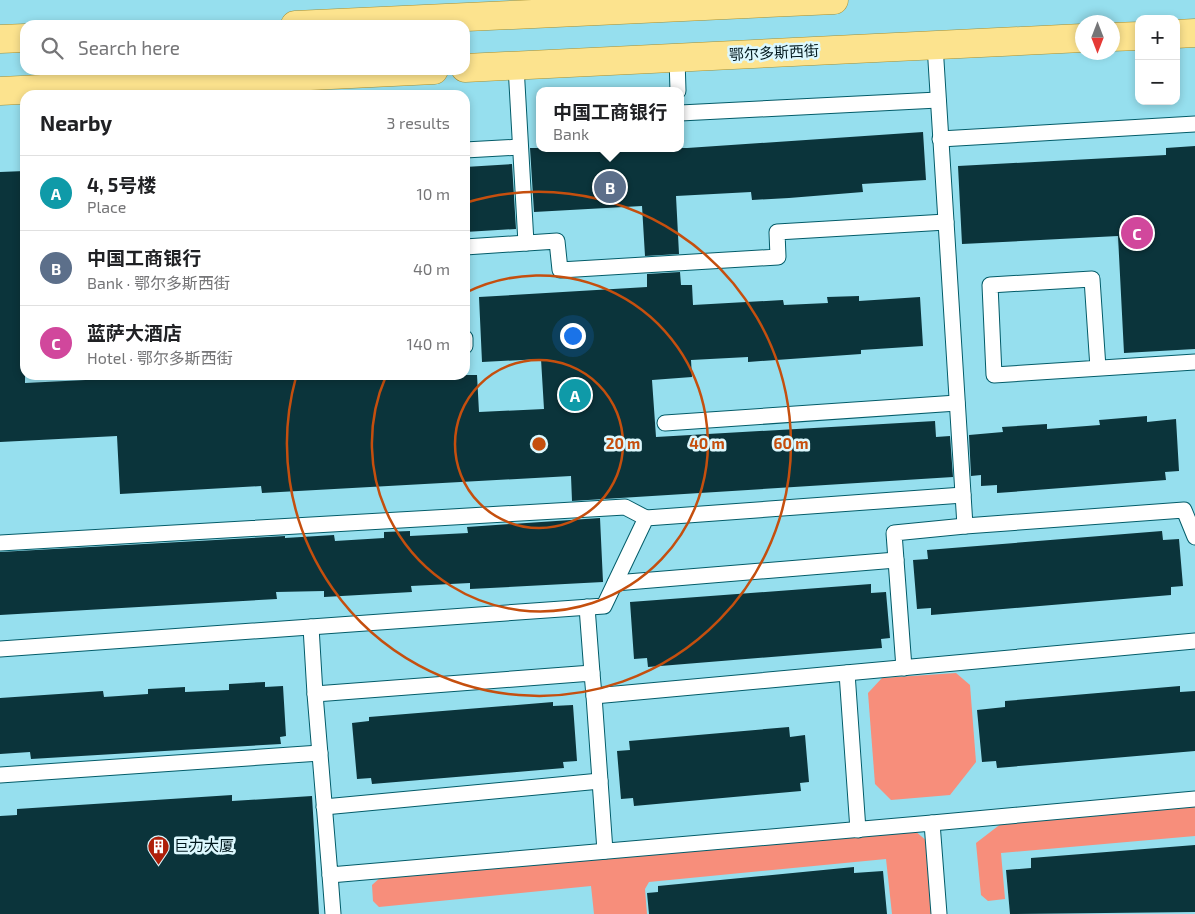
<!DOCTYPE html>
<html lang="en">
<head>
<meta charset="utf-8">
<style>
	:root { --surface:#fff; --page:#f6f6f6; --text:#202124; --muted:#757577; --line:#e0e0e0; --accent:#2563eb }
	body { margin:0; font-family:"Exo 2","Noto Sans SC",sans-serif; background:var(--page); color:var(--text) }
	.controls { position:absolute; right:15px; top:15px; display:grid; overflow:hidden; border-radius:10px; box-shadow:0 2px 8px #0003 }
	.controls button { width:45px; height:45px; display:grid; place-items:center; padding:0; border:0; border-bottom:1px solid var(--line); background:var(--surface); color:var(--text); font:25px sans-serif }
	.compass { position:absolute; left:1075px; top:15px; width:45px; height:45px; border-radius:50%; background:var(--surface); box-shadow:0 2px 8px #0003; rotate:180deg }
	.you { position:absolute; left:572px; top:335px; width:18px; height:18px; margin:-12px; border:4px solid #fff; border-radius:50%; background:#1a73e8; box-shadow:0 0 0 8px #1a73e833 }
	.badge { display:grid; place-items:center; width:32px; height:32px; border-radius:50%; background:var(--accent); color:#fff; font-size:16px; font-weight:700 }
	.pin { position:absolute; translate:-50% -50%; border:2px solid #fff; box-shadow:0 1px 5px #0006 }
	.popup { position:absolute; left:536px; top:87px; width:148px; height:65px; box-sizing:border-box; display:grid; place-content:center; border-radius:10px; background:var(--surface); filter:drop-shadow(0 1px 4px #0005); font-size:16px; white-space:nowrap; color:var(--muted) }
	.popup b { font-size:19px; color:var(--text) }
	.popup::after { content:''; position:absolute; left:50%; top:100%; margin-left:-10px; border:10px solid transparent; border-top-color:var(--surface) }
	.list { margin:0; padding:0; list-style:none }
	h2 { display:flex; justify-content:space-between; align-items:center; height:65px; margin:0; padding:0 20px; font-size:21px }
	h2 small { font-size:16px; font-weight:400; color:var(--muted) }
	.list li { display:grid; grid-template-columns:32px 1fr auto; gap:15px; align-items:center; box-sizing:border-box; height:75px; padding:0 20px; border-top:1px solid var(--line) }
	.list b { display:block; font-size:19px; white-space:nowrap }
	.list p { margin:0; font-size:16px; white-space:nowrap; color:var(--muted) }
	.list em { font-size:16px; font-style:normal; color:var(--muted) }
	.icon { flex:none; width:28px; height:28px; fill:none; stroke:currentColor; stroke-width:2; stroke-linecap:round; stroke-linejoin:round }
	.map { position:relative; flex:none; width:1195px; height:914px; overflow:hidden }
	.search { position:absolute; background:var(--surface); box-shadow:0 2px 8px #0003; left:20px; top:20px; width:450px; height:55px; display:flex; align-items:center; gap:12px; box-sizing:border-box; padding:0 18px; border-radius:15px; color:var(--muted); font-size:19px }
	.panel { position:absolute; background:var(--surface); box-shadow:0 2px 8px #0003; left:20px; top:90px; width:450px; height:290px; border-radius:15px }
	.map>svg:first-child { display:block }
	.green { fill:#f78e7b }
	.building { fill:#0b343b }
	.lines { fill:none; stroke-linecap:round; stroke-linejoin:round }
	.service-casing { stroke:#035c69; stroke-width:17 }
	.primary-casing { stroke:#a28f35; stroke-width:29 }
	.service { stroke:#fff; stroke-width:15 }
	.primary { stroke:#fce38e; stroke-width:28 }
	.ring { fill:none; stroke:#c54f0e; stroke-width:2.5 }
	.labels { text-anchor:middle; stroke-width:5; stroke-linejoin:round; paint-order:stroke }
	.street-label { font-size:15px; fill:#00171c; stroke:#dcf8fe }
	.poi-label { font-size:15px; fill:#00171c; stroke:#dcf8fe; text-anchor:start }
	.centre { fill:#c54f0e; stroke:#dcf8fe; stroke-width:2.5 }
	.ring-label { font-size:15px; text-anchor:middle; font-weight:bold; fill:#c54f0e; stroke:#dcf8fe; stroke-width:5; stroke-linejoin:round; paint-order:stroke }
</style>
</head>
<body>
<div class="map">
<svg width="1195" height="914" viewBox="0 0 1195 914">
	<rect width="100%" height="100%" fill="#96dfee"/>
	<!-- green -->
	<g class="green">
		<path d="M956,673L970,685L976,762L950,795L891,800L875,784L868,693L882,678Z"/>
		<path d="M1195,805V836L1001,853L1005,899L988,901L981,895L976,843L1002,823Z"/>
		<path d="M914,830L928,842L933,914H892L886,859L649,882L645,889L647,914H594L591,886L379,907L373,901L372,885L381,877Z"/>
	</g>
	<!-- building -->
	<g class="building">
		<path d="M923,132L926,180L862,184L863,192L789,198L752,200L751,192L676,196L679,254L645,256L642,206L534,212L530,148H687Z"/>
		<path d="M1195,146V349L1124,353L1118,236L962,244L958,166L1166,155V148Z"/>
		<path d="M512,164L516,229L465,232V167Z"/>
		<path d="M25,171V383L186,375H477L479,412L544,409L541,359L482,362L479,297L647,287V274L680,272L681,285H692L693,305L783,300L784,305L828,303L827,297L859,296V301L920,297L923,346L861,350V354L748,362V357L691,360L692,377L652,380L656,437L935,421L936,437L950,436L953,477L572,501L571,476L262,493L261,486L120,494L117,436L0,442V172Z"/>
		<path d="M1147,416V422L1176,419L1179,471L1165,472L1166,480L997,493V485L981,486V475L971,476L969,435L1003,432L1002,427L1047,424V429L1100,425L1099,420Z"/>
		<path d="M600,518L603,582L470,589V583L411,586L412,592L324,597V591L276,592L277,599L0,615V552L285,536V538L334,535L335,541L384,538V532L410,531V536L468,533L467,527Z"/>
		<path d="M1162,531L1163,540L1179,539L1183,586L1171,587V595L931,615V608L917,609L913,560L928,559L927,550Z"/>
		<path d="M871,584V593L886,592L890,638L881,639L882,648L648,667L647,658L634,659L630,602Z"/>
		<path d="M265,682V687L283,686L286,736L280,737L281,744L31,759L30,752L0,754V698L103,691L104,697L148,694V689L185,687V692L229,690V684Z"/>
		<path d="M1180,686V692L1195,691V751L997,768L996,761L982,762L977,710L1005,707V701Z"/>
		<path d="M553,702V706L573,705L577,761L563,762L564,768L372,784L371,778L357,779L352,723L369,721V717Z"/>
		<path d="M789,727L790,737L805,735L809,782L800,783L801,791L634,806L633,798L621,799L617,751L630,750L629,741Z"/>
		<path d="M232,795V801L312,796L319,914H0V816L17,815V809Z"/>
		<path d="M1195,845V912L1010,914L1006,870L1031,868V858Z"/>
		<path d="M854,867V873L883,871L887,914H649L647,893L658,892V886Z"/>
	</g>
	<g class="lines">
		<defs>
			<g id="service">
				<path d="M935,45L965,526L1184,510L1195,537"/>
				<path d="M677,58L678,91"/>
				<path d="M516,66L526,243"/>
				<path d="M680,113L938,100"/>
				<path d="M940,139L1195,124"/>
				<path d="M465,150L520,147"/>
				<path d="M465,247L557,241L560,270L778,257L777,232L946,222"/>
				<path d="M465,338V346"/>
				<path d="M1098,368L1092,279L990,285L994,375L1195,362"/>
				<path d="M665,423L957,403"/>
				<path d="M0,543L625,507L646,518"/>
				<path d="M615,583L896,560"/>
				<path d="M587,607L592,673"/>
				<path d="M311,627L315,694"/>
				<path d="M0,649L604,606L646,518L963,495"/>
				<path d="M904,668L894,533L965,526"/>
				<path d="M847,673L858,830"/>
				<path d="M594,696L605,851"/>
				<path d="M0,775L320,753"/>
				<path d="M324,807L600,781"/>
				<path d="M932,823L1195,799"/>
				<path d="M330,875L333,914"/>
				<path d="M939,914L932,823L330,875L315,694L592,673L594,696L1195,641"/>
			</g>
			<g id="primary">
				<path d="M295,25L834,0"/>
				<path d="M1176,34L1195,33"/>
				<path d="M1112,37L1139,36"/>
				<path d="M0,39L25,38"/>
				<path d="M465,68L1082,38"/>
				<path d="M0,91L434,70"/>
			</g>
		</defs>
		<!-- service casing -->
		<use href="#service" class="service-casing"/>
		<!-- primary casing -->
		<use href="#primary" class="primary-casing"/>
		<!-- service -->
		<use href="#service" class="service"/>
		<!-- primary -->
		<use href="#primary" class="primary"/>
	</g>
	<!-- distance rings -->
	<g class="ring">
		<circle cx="539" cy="444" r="84"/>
		<path d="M465 293A168 168 0 1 1 386 376"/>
		<path d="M465 203A252 252 0 1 1 296 377"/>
	</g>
	<!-- icons -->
	<defs>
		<symbol id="building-pin" viewBox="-11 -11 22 30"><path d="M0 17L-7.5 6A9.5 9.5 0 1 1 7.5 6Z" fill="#ae1f09" stroke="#dcf8fe"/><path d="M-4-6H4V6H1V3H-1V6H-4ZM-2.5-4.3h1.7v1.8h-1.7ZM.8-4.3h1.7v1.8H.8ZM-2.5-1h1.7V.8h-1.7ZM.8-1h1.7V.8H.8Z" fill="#fff"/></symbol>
	</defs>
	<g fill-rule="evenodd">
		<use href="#building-pin" x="146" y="834" width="25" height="34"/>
	</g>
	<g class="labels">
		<!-- street labels -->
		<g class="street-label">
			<text transform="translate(774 53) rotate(-3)" y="5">鄂尔多斯西街</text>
		</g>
		<!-- poi labels -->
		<g class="poi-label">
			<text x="174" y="851">巨力大厦</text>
		</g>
	</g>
	<circle cx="539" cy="444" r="8" class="centre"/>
	<g class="ring-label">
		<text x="623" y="449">20 m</text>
		<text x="707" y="449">40 m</text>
		<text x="791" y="449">60 m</text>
	</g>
</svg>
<div class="controls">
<button>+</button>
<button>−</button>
</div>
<svg class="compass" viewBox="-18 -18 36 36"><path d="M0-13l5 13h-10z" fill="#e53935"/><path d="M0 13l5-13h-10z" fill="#757577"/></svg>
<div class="you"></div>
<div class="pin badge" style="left:575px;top:395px;background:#0f9aa8">A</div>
<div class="pin badge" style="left:610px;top:187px;background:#5c6f8a">B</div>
<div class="popup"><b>中国工商银行</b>Bank</div>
<div class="pin badge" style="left:1137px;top:233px;background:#d1479c">C</div>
<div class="search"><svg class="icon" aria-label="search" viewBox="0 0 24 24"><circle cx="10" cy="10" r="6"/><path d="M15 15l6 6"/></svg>Search here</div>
<section class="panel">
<h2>Nearby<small>3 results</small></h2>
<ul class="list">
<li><span class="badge" style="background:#0f9aa8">A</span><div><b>4, 5号楼</b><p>Place</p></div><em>10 m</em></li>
<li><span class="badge" style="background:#5c6f8a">B</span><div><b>中国工商银行</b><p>Bank · 鄂尔多斯西街</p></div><em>40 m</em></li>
<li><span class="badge" style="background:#d1479c">C</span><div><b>蓝萨大酒店</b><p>Hotel · 鄂尔多斯西街</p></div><em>140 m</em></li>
</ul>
</section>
</div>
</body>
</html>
